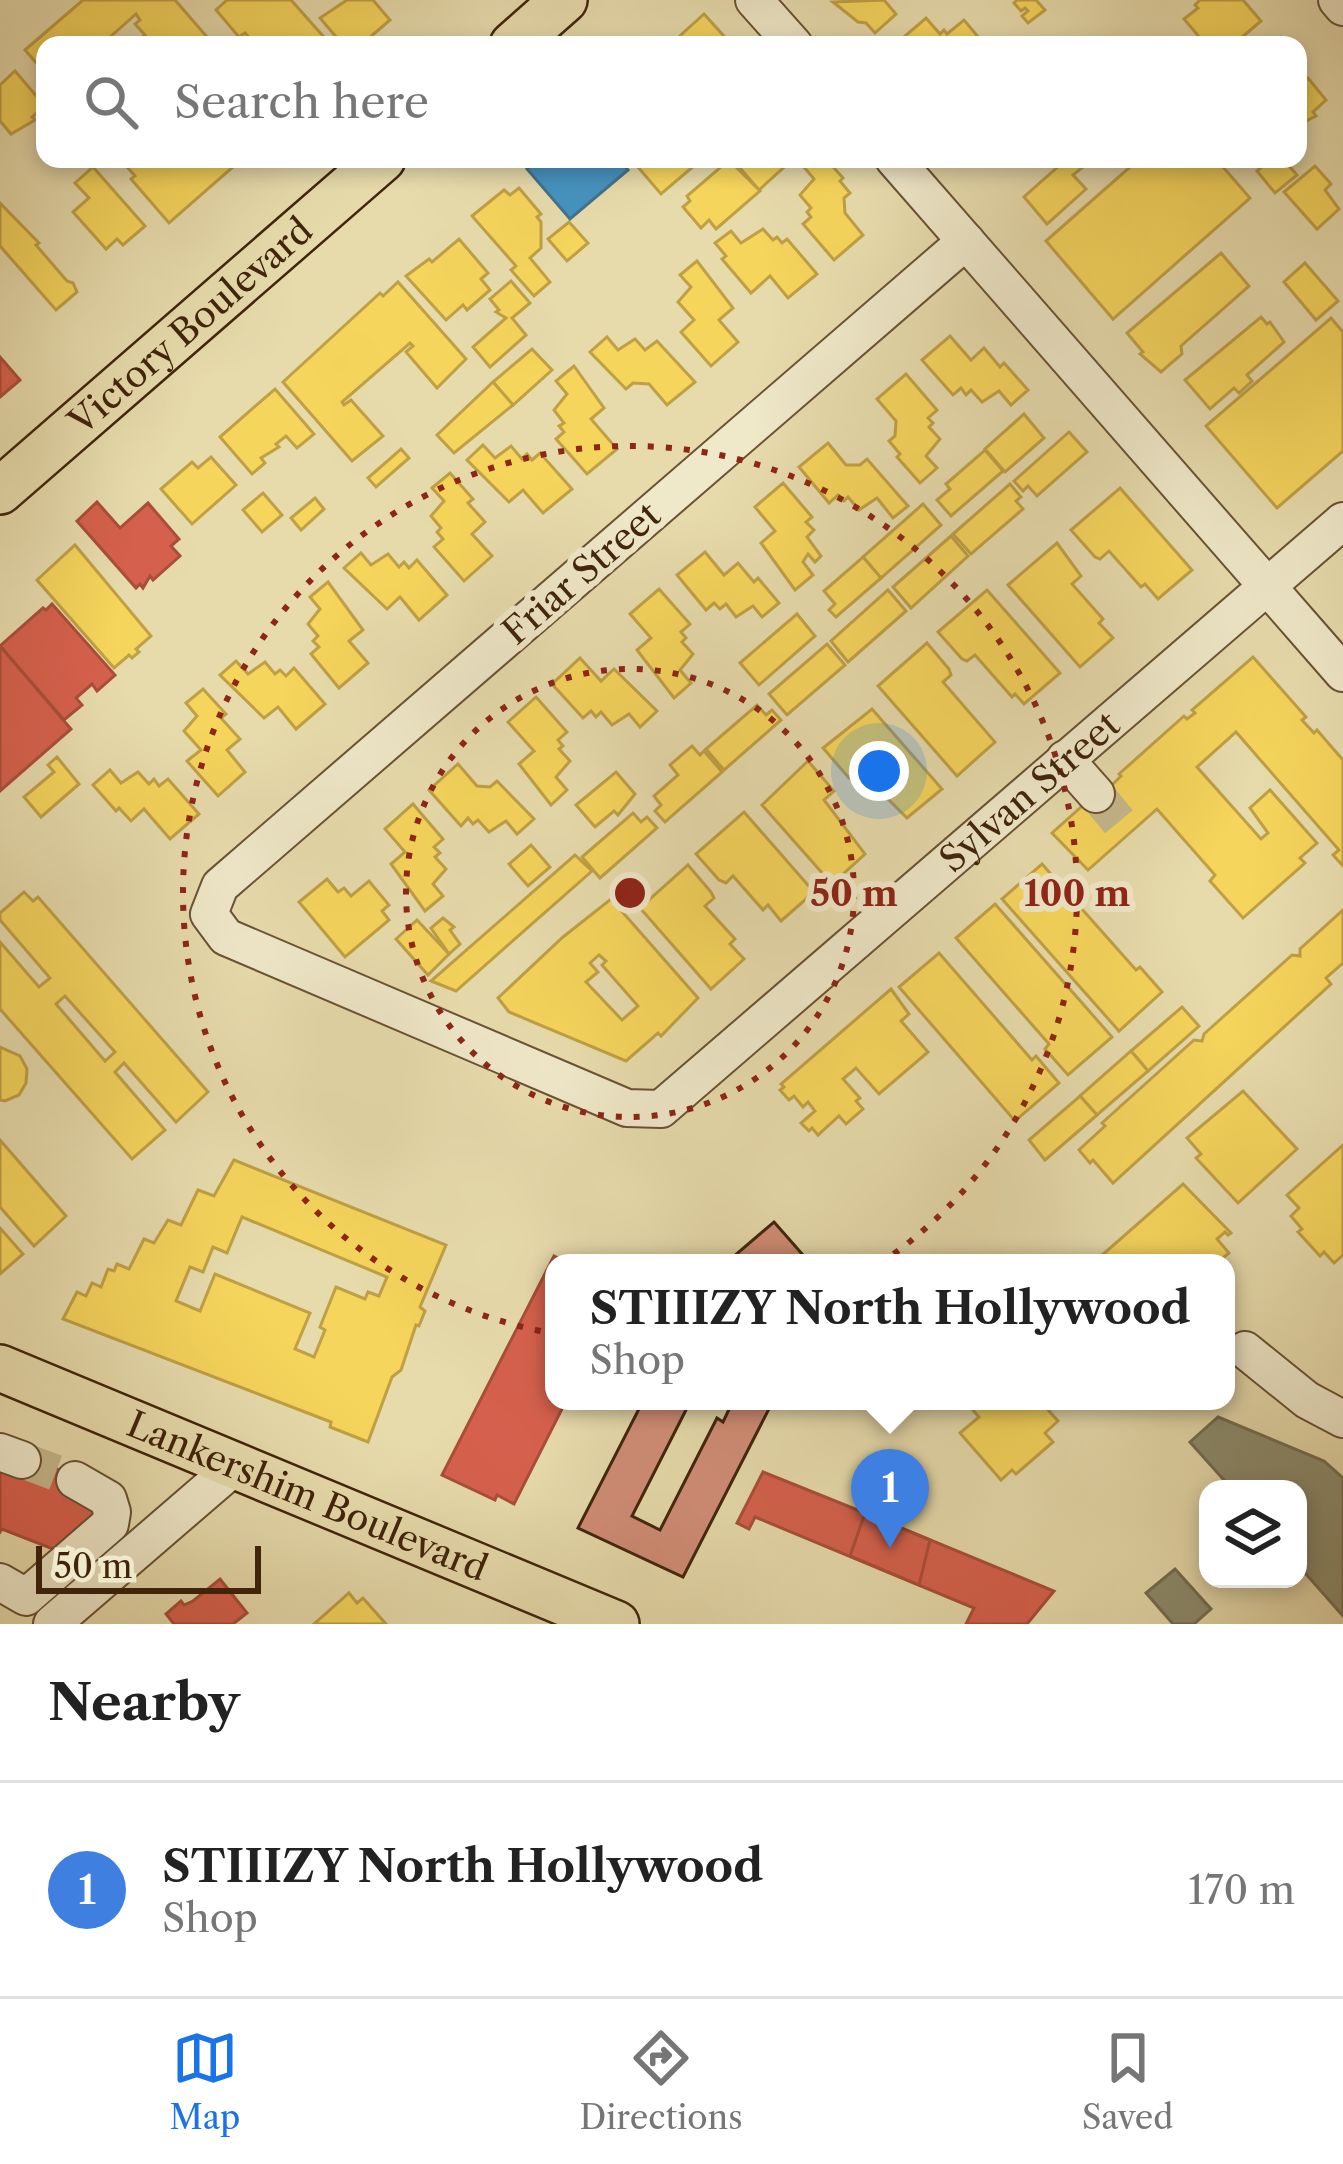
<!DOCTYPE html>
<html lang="en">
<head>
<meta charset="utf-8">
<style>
	:root { --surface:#fff; --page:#f6f6f6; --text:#222; --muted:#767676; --line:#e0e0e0; --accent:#1a73e8 }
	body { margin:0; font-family:"Libre Caslon Text",serif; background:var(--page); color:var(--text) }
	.controls { position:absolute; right:36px; bottom:36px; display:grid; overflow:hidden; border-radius:24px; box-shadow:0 6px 18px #0003 }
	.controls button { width:108px; height:108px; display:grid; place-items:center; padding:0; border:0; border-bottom:3px solid var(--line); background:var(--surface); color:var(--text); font:60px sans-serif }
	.scale { position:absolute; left:36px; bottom:30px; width:225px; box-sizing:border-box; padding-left:12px; border:6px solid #40250b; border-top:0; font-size:33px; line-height:42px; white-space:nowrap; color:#40250b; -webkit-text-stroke:9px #efe8c9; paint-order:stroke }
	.you { position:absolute; left:879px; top:771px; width:42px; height:42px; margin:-30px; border:9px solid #fff; border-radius:50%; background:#1a73e8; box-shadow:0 0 0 18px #1a73e833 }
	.badge { display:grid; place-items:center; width:78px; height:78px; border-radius:50%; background:var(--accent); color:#fff; font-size:39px; font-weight:700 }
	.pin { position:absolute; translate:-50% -99px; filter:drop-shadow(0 3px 6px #0008) }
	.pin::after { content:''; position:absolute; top:63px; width:42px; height:36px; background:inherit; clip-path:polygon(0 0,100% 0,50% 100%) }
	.popup { position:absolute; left:545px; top:1254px; width:690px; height:156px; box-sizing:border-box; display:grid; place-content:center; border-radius:24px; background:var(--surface); filter:drop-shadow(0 3px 9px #0005); font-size:39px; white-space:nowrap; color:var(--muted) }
	.popup b { font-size:45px; color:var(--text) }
	.popup::after { content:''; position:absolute; left:50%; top:100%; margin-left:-24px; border:24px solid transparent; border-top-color:var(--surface) }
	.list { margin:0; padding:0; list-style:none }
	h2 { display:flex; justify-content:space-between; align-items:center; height:156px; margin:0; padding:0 48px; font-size:51px }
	h2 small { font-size:39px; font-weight:400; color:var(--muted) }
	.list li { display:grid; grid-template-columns:78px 1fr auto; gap:36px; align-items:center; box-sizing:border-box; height:216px; padding:0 48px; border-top:3px solid var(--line) }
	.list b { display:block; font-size:45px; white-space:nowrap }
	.list p { margin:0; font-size:39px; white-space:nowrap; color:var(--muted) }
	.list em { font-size:39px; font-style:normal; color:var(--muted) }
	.icon { flex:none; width:66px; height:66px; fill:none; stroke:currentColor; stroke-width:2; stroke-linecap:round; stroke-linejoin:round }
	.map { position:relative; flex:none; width:1343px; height:1624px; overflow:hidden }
	.search { position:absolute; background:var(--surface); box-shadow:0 6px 18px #0003; left:36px; right:36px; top:36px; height:132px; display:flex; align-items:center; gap:30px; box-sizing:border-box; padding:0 42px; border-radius:24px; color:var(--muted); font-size:45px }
	.sheet { height:372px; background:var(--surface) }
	nav { display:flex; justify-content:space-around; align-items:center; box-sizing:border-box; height:168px; border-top:3px solid var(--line); background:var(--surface); font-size:33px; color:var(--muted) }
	nav a { display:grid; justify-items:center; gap:6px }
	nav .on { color:var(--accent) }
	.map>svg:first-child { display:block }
	.homes { fill:#f6d55c; stroke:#bfa044; stroke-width:3; fill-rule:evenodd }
	.shops { fill:#d6604d; stroke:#a94e39; stroke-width:3 }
	.schools { fill:#4393c3; stroke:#42728c; stroke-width:3 }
	.industry { fill:#8c8c6e; stroke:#756d50; stroke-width:3 }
	.building { fill:#d18d77; stroke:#40250b; stroke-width:3 }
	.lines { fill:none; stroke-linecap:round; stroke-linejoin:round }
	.minor-tunnel { stroke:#c6b78c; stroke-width:36; stroke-dasharray:36 18; stroke-linecap:butt }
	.minor-casing { stroke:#6a5233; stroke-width:40 }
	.major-casing { stroke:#40250b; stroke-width:50 }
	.minor { stroke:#efe8c9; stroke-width:36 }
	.major { stroke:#e7dbac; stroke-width:45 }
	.ring { fill:none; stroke:#8f2418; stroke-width:6; stroke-dasharray:6 12 }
	.labels { text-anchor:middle; stroke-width:12; stroke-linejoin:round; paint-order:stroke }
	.street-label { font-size:36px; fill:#40250b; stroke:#efe8c9 }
	.centre { fill:#8f2418; stroke:#efe8c9; stroke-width:6 }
	.ring-label { font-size:36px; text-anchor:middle; font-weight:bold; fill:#8f2418; stroke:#efe8c9; stroke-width:12; stroke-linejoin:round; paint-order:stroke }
</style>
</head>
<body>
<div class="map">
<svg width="1343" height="1624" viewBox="0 0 1343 1624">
	<rect width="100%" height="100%" fill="#e7dbac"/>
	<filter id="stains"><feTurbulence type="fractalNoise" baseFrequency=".00167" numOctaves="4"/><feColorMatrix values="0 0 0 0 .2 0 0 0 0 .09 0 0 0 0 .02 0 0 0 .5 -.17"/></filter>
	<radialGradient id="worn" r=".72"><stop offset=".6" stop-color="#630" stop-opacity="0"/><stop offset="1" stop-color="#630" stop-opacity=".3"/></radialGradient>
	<!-- homes -->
	<g class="homes">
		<path d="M83,0H175L214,45H141L137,41L145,35L135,24L140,20L136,14L101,45H45V73L25,50Z"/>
		<path d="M227,0H291L331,45H256L245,33L239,37L216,10Z"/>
		<path d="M373,0L390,20L361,45H343L320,18L347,0Z"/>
		<path d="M884,0L896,14L875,33L866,23L858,22L833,2Z"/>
		<path d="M1017,0H1036L1045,10L1028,23L1022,16L1028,11L1025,8L1021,11L1014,3Z"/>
		<path d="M1200,0H1243L1261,21L1233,45L1231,42L1206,45L1184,19L1198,8L1195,5Z"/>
		<path d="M704,14L732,45H671L683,33Z"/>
		<path d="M926,18L940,34L944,30L947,34L964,20L985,45H900L898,42Z"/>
		<path d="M15,71L45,106L32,117L35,120L11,134L0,121V85Z"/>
		<path d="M1308,78L1326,100L1313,112L1316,116L1298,125V86Z"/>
		<path d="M120,159L167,160L242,159L169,223L131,179L135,176Z"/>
		<path d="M631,159H690L695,165L661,194Z"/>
		<path d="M741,159H793L759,190L740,168L745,164Z"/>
		<path d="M811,159H826L843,178L840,181L850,193L844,198L845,213L863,235L834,260L803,224L811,217L807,212L811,208L800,195L814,179L803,166Z"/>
		<path d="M1076,159L1083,167L1073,175L1086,189L1047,224L1024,197L1061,164Z"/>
		<path d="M1139,159H1216L1250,198L1113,319L1046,241Z"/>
		<path d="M1271,159H1283L1297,175L1275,193L1257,171Z"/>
		<path d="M729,160L760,191L716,229L709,220L701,228L683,207L690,201L687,196Z"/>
		<path d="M1315,166L1331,184L1325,190L1339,209L1317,229L1284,192Z"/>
		<path d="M93,167L145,226L123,245L117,239L106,249L73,212L89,198L75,183Z"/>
		<path d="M519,188L541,214L537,217L541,222V248L530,258L550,282L534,296L511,270L516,266L472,216L504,190L510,195Z"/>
		<path d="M0,203L39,243L36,245L67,281L73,283L77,292L56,310L0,246Z"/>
		<path d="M569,222L588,243L567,261L548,239Z"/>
		<path d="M763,229L773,240L777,237L782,243L787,239L817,274L788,298L770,276L751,293L722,259L726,256L715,243L731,231L741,243Z"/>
		<path d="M459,239L488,273L481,279L490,290L467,310L463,305L446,320L406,276L429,259L432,262Z"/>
		<path d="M1221,253L1249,286L1181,346L1182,354L1161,372L1140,354L1143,352L1127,333Z"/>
		<path d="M697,261L733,308L719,320L738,342L711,366L681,332L694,320L678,302L691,287L680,275Z"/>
		<path d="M1305,263L1338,301L1316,320L1284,282Z"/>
		<path d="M511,281L530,303L512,318L526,335L490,367L473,347L506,318L496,312L499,310L490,299Z"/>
		<path d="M398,282L466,359L437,388L406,352L413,346L410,343L342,402L344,405L351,400L383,436L352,461L283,382L380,293L383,296Z"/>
		<path d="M1261,317L1267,324L1270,322L1284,342L1247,375L1252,381L1239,393L1234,388L1210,409L1185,380Z"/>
		<path d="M1331,318L1343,332V451L1277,508L1206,426Z"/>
		<path d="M950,336L971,360L984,348L1000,367L1004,363L1028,390L1011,405L999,391L982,402L971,390L966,395L961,388L953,395L922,360Z"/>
		<path d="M607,337L618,350L635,339L645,350L657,341L695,382L667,405L649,384L633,383L626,389L590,352Z"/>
		<path d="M532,349L552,370L513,405L493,382Z"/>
		<path d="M574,366L604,408L591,419L617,449L587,474L556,439L564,432L559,426L564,423L554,410L567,394L556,381Z"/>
		<path d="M906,374L937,410L928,418L933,423L929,427L940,439L926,456L937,468L920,483L897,457L900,454L889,441L895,436L896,421L877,399Z"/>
		<path d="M493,382L513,405L454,453L437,435Z"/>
		<path d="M275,389L314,434L297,448L286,436L276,444L279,447L261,458L265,463L252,474L220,437Z"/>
		<path d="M1024,414L1044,438L1005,472L985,449Z"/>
		<path d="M1069,432L1087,452L1037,496L1028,486L1023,491L1014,481Z"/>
		<path d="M828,443L846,465H860L867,459L908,506L893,518L877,498L859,510L848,497L844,501L838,495L829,503L799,467Z"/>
		<path d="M483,445L495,458L511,446L522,459L527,454L532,460L540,453L572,489L543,513L523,490L509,502L467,460Z"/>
		<path d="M401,449L409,458L376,487L368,478Z"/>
		<path d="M985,450L1003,471L951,516L937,500L950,489L946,484Z"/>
		<path d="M211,457L236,485L192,524L161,489L192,462L198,468Z"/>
		<path d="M450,473L473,499L468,503L485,522L472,534L492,556L464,581L434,547L443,539L437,532L441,528L431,516L444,501L432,488Z"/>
		<path d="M783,483L812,517L806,522L814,530L807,537L821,556L815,562L808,554L806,557L803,562L813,575L795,590L761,543L775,531L755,507Z"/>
		<path d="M1010,484L1021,497L1016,501L1023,509L971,554L953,534Z"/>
		<path d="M1120,488L1192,570L1158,599L1145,584L1141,587L1109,551L1100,559L1095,557L1071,530Z"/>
		<path d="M263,493L282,515L262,532L243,510Z"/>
		<path d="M315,498L324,509L301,530L291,518Z"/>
		<path d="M923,504L941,525L881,578L863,557Z"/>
		<path d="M951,536L968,556L911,608L893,587Z"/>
		<path d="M1057,543L1081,576L1072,584L1103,619L1099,623L1113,638L1080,667L1008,585Z"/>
		<path d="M75,545L151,636L136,649L139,652L132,658L129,655L114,668L37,580Z"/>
		<path d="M705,552L724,575L738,563L754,582L758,578L779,603L762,617L753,606L736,617L726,604L720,609L714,603L706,610L677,575Z"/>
		<path d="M361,553L371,565L388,554L399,567L404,562L409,568L417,560L447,595L419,620L400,597L387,609L344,568Z"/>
		<path d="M863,557L881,578L836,617L829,610L835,604L824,591Z"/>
		<path d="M328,582L363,630L349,641L368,663L339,688L311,654L319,647L313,641L318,636L308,624L320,609L310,597Z"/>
		<path d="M659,589L690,624L681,632L686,638L682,642L693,654L680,670L691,683L674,698L637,650L651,638L630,614Z"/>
		<path d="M888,590L906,611L848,662L831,641Z"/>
		<path d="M987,590L1060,673L1024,704L1015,694L1012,697L975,655L967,661L962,659L938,632Z"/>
		<path d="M797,614L815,636L759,685L740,663Z"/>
		<path d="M927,643L949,669L951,675L943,682L995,742L957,776L878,686Z"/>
		<path d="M827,644L845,665L787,715L769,694Z"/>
		<path d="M1253,657L1306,717L1302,720L1314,733L1317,730L1343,760V866L1333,855L1339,850L1236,732L1197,767L1261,839L1268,833L1250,808L1270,790L1317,843L1300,858L1305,863L1243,918L1210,881L1215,875L1157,809L1088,870L1052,833L1109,782L1112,785L1121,776L1119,774L1184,716L1187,719L1195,713L1192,710Z"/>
		<path d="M580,658L601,681L614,669L657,711L640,727L629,714L612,725L601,712L596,717L591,711L583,718L552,684Z"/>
		<path d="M236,661L248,674L265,662L275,674L280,670L286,676L294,668L325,704L296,729L278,707L264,718L220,675Z"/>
		<path d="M203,689L226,714L221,718L240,739L227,750L245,772L218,796L187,761L201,750L184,731L197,716L186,703Z"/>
		<path d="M536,697L567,732L558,740L563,746L559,749L570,761L556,777L567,790L551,805L519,764L534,751L508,722Z"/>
		<path d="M757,705L766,715L772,710L781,720L724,770L706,749Z"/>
		<path d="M872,709L942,789L907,818L859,770L849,778L823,748Z"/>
		<path d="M692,746L700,755L704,751L722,772L665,822L655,811L661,805L654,796L678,775L670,765Z"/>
		<path d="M57,757L79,784L41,817L24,797L54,772L48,765Z"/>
		<path d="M808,761L834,791L824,800L865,854L832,884L762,805Z"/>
		<path d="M458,764L477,786L490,787L497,781L534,819L517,834L506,821L489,832L478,820L473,824L468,818L461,826L429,790Z"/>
		<path d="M110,770L121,783L138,772L149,784L154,779L159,786L168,779L199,814L170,839L144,809L131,821L119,808L116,811L93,785Z"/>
		<path d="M616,772L635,794L618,815L614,811L595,827L576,805Z"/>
		<path d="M413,804L443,839L434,847L440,853L435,857L446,869L433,884L443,896L425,911L391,864L405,852L385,829Z"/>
		<path d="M744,812L814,892L781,921L768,905L763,910L733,876L726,883L719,880L696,854Z"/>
		<path d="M633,813L641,822L647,817L657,828L600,878L582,857Z"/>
		<path d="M531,845L550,867L528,886L509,864Z"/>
		<path d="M575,855L592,871L456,991L431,981Z"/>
		<path d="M1042,864L1136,970L1140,967L1162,992L1119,1031L1002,899Z"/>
		<path d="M688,865L711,892L714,898L705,906L735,939L730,944L744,959L711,989L640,908Z"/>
		<path d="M327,879L338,892L344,888L351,896L369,881L389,905L382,911L389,920L345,957L299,902Z"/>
		<path d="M24,892L33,901L38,897L208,1092L176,1122L124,1063L115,1072L165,1130L132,1159L0,1009V942L39,987L50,978L0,920V913ZM65,996L115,1052L105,1061L56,1004Z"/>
		<path d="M611,899L698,998L661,1036L658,1033L626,1061L509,1012L498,998L563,937ZM599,955L606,961L602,965L638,1006L622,1020L586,982L598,972L590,963Z"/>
		<path d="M995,904L1112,1037L1068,1075L1045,1049L1049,1044L956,938Z"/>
		<path d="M1343,910V963L1326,978L1331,984L1113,1183L1093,1160L1090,1163L1079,1150L1105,1126L1102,1123L1194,1040L1202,1041L1204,1034L1292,955L1300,956V949Z"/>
		<path d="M443,918L454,927L450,930L460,944L449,954L431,928Z"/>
		<path d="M417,920L449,954L428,975L396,939Z"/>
		<path d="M939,953L1032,1060L1036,1056L1059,1083L1015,1121L899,987Z"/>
		<path d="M891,989L909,1014L901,1021L928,1052L879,1094L856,1068L843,1079L860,1098L856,1101L863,1109L846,1124L839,1116L818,1135L812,1128L809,1131L801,1123L815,1111L808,1102L803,1107L794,1096L789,1100L780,1090L784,1087L781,1084Z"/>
		<path d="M1182,1007L1199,1026L1148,1071L1131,1051Z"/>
		<path d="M0,1047L20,1056L27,1069L26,1083L19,1095L5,1101L0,1100Z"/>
		<path d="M1131,1051L1148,1071L1097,1115L1080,1096Z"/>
		<path d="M1243,1091L1297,1149L1238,1203L1196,1158L1201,1154L1187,1138Z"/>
		<path d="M1080,1096L1097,1115L1045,1160L1029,1140Z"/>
		<path d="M0,1140L66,1216L34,1246L0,1207Z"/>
		<path d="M1343,1145V1255L1334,1263L1324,1252L1320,1256L1298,1232L1302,1229L1291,1216L1299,1208L1287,1195Z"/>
		<path d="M234,1160L446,1245L420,1307L425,1311L419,1326L416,1325L401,1370L392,1377L368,1442L330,1427L331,1422L63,1319L77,1292L86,1296L92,1283L101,1287L108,1269L114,1271L117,1264L129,1269L144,1239L154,1243L168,1220L181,1225L198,1190L214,1196ZM242,1217L387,1277L379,1296L368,1292L365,1299L336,1287L320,1327L325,1330L314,1357L295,1349L310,1313L215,1274L200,1311L176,1301L190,1267L203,1272L213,1247L227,1253Z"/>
		<path d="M1183,1184L1231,1233L1228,1235L1225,1232L1217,1239L1229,1253L1217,1263H1093Z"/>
		<path d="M0,1228L23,1254L0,1274Z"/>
		<path d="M965,1401H1040L1058,1421L1045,1433L1053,1442L1016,1474L1012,1470L1001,1480L960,1433L979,1417Z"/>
		<path d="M349,1593L357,1603L363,1598L386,1624H314Z"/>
	</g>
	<!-- shops -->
	<g class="shops">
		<path d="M0,357L20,380L0,397Z"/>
		<path d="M97,502L120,528L148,503L179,539L171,546L180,556L153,580L150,576L143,588L140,584L136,588L77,521Z"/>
		<path d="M52,604L115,675L97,691L92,684L76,698L82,705L64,720L0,646L43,608L46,610Z"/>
		<path d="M0,646L71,729L0,791Z"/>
		<path d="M554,1256L568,1263H554V1401H566L514,1504L497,1495L495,1500L442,1475Z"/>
		<path d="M24,1455L76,1477L104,1499L87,1542L66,1554L2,1529L0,1532V1466Z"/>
		<path d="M763,1472L865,1513L1054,1591L1027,1624H966L974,1608L755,1517L749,1529L737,1523Z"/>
		<path d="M865,1513L930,1540L919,1585L850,1556Z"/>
		<path d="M220,1579L247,1613L233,1624H174L166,1614L181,1601L184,1605L193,1601Z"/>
	</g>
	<!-- schools -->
	<path class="schools" d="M538,159H619L628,170L570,219L527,169Z"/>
	<!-- industry -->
	<g class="industry">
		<path d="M1218,1417L1324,1461L1343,1478V1616L1298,1565V1489H1232L1190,1442Z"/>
		<path d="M1175,1569L1211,1609L1194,1624H1173L1146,1593Z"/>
	</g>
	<!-- building -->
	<g class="building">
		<path d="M774,1222L810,1263H726Z"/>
		<path d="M643,1401L689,1404L632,1516L660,1530L717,1418L723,1422L733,1401H773L683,1577L578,1528Z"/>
	</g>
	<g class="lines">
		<!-- minor-tunnel -->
		<g class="minor-tunnel">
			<path d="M1096,794L1129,834"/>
			<path d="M22,1460L75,1480"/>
		</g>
		<defs>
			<g id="minor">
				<path d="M754,0L794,45"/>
				<path d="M1337,0L1343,7"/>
				<path d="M894,159L1343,673"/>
				<path id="s1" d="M966,241L220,886L209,914L226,937L627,1108L661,1109L1343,521"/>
				<path d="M1065,759L1096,794"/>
				<path d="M1245,1350L1307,1400L1343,1419"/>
				<path d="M0,1452L22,1460"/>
				<path d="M0,1582L26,1597L110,1524L112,1512L108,1499L75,1480"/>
				<path d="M52,1624L234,1467"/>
			</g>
			<g id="major">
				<path d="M513,45L564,0"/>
				<path id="s2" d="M0,491L382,159"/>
				<path id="s3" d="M0,1368L616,1624"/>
			</g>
		</defs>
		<!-- minor casing -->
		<use href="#minor" class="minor-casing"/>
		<!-- major casing -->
		<use href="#major" class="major-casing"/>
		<!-- minor -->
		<use href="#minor" class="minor"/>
		<!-- major -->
		<use href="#major" class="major"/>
	</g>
	<!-- distance rings -->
	<g class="ring">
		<circle cx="630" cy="893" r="224"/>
		<circle cx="630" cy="893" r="447"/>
	</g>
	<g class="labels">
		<!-- street labels -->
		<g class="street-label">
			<text dy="13" stroke="none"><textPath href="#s2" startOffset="252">Victory Boulevard</textPath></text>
			<text transform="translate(581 573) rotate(-41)" y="13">Friar Street</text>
			<text dy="13" stroke="none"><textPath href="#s1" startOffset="2001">Sylvan Street</textPath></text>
			<text dy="13" stroke="none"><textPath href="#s3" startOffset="333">Lankershim Boulevard</textPath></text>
		</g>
	</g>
	<circle cx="630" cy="893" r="18" class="centre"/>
	<g class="ring-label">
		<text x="854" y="906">50 m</text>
		<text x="1077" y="906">100 m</text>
	</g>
	<rect width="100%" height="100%" filter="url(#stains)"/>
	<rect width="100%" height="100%" fill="url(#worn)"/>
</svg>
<div class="controls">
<button><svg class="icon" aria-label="layers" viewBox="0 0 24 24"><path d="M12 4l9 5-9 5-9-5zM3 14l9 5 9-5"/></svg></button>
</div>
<div class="scale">50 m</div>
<div class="you"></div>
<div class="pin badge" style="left:890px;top:1548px;background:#3f7fe0">1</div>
<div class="popup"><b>STIIIZY North Hollywood</b>Shop</div>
<div class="search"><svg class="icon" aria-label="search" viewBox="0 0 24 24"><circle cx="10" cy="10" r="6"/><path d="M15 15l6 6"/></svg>Search here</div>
</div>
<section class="sheet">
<h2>Nearby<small></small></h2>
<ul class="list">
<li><span class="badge" style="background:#3f7fe0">1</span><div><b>STIIIZY North Hollywood</b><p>Shop</p></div><em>170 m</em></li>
</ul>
</section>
<nav>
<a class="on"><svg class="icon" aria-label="map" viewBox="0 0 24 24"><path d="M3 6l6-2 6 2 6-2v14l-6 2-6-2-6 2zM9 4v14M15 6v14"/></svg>Map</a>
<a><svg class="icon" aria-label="directions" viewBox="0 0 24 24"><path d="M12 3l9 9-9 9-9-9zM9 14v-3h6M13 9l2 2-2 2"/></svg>Directions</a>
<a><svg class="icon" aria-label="saved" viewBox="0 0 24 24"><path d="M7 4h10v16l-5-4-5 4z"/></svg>Saved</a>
</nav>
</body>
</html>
